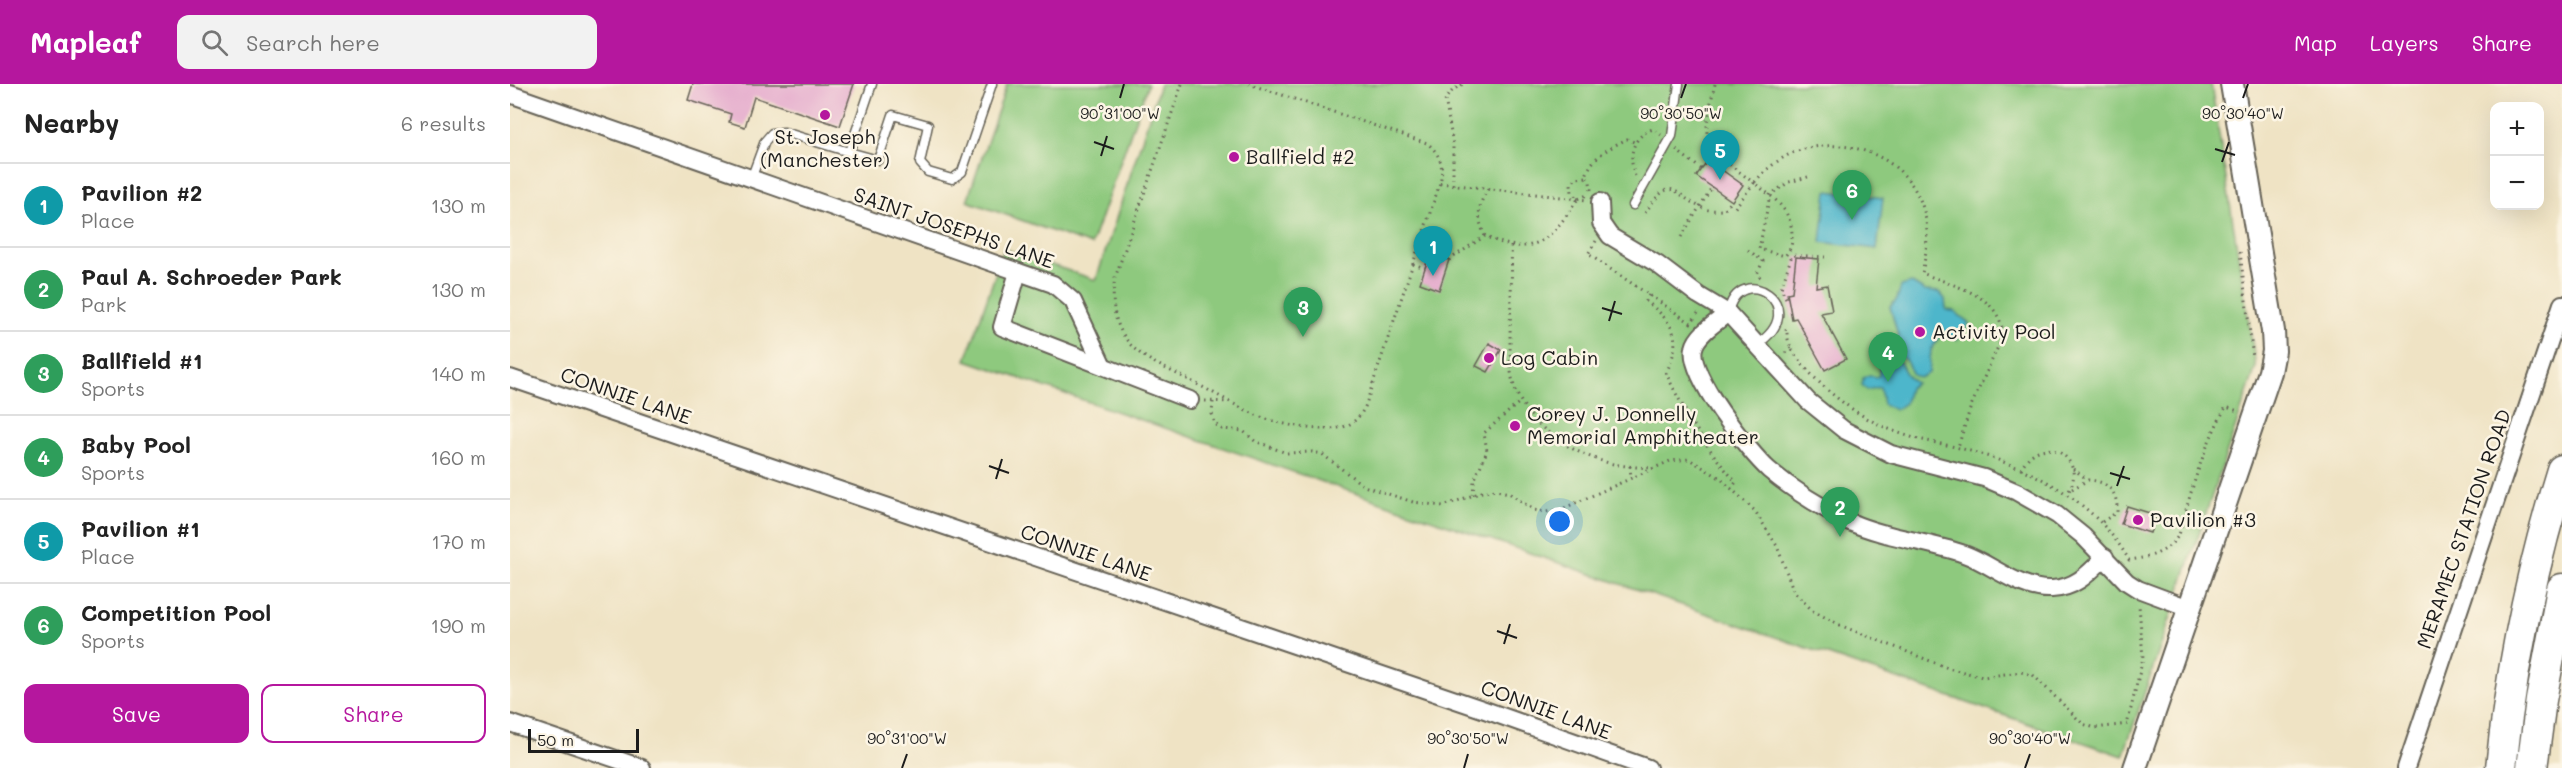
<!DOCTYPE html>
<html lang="en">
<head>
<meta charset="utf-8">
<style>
	:root { --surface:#fff; --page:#f2f2f2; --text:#222; --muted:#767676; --line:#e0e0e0; --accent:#b5179e }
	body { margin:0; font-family:Mali,sans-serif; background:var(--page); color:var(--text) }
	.controls { position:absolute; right:18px; top:18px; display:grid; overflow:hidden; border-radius:12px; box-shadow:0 6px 24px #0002 }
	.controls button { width:54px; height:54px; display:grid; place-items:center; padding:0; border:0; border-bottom:2px solid var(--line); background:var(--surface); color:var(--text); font:30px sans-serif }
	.scale { position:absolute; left:18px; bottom:15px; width:111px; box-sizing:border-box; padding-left:6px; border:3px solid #1c1c1c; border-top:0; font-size:16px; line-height:21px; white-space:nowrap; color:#1c1c1c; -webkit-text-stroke:4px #fcf5e5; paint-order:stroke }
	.you { position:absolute; left:1050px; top:438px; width:21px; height:21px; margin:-15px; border:4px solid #fff; border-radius:50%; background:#1a73e8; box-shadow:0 0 0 9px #1a73e833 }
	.badge { display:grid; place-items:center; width:39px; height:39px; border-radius:50%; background:var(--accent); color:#fff; font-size:20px; font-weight:700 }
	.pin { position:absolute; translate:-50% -50px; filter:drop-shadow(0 2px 3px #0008) }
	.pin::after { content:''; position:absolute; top:32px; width:21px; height:18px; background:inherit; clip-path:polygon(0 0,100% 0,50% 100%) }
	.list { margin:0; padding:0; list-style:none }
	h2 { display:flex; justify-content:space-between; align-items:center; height:78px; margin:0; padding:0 24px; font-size:26px }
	h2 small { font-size:20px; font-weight:400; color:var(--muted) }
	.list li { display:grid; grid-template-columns:39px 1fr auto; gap:18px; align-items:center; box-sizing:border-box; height:84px; padding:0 24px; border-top:2px solid var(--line) }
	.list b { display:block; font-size:22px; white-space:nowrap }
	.list p { margin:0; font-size:20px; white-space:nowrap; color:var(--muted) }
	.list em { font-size:20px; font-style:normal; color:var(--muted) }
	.actions { display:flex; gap:12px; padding:18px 24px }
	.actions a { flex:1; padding:14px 0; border:2px solid var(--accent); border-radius:12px; text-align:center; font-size:21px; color:var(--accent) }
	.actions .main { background:var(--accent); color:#fff }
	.icon { flex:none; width:33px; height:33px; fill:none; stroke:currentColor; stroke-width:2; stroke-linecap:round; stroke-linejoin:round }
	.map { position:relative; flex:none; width:2052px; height:684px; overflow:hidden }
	header { display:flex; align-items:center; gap:36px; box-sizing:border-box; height:84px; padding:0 30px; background:var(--accent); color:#fff }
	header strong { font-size:28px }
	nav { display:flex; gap:33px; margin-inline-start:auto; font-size:21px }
	.search { width:420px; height:54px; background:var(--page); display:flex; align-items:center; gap:15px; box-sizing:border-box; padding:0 21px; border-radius:12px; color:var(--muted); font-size:22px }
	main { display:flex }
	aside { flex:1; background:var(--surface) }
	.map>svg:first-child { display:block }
	.green { fill:#8ec97e; stroke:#55724d; stroke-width:1.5 }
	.water { fill:#4db6cb; stroke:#346974; stroke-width:1.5 }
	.building { fill:#e3a6cb }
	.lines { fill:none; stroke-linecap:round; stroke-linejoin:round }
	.lane-casing { stroke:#666257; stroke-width:11 }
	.street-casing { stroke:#666257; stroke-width:20 }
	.secondary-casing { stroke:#666257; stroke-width:26 }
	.highway-casing { stroke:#666257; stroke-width:33 }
	.path { stroke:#666257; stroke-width:3; stroke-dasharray:1.5 4.5; stroke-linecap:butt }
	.lane { stroke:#fff; stroke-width:8 }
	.street { stroke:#fff; stroke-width:16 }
	.secondary { stroke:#fff; stroke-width:22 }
	.highway { stroke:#fff; stroke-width:30 }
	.ticks { fill:none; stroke:#1c1c1c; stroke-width:2 }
	.poi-dot { fill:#b5179e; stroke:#fcf5e5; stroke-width:2 }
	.labels { text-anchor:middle; stroke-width:5; stroke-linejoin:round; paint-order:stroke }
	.poi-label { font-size:20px; fill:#1c1c1c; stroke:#fcf5e5; text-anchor:start }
	.street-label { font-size:20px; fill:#1c1c1c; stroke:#fcf5e5 }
	.ticks-label { font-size:15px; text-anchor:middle; fill:#1c1c1c; stroke:#fcf5e5; stroke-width:5; stroke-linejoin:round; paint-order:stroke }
</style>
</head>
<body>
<header>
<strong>Mapleaf</strong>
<div class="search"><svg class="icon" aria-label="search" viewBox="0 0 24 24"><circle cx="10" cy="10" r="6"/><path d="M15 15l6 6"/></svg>Search here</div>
<nav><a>Map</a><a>Layers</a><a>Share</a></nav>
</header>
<main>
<aside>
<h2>Nearby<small>6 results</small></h2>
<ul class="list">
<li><span class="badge" style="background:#0f9aa8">1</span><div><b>Pavilion #2</b><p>Place</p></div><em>130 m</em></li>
<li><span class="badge" style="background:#2e9e5b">2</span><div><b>Paul A. Schroeder Park</b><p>Park</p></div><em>130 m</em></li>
<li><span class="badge" style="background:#2e9e5b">3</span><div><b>Ballfield #1</b><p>Sports</p></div><em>140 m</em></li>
<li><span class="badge" style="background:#2e9e5b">4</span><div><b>Baby Pool</b><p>Sports</p></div><em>160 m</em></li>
<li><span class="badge" style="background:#0f9aa8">5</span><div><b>Pavilion #1</b><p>Place</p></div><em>170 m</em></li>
<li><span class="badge" style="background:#2e9e5b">6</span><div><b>Competition Pool</b><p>Sports</p></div><em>190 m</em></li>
</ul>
<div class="actions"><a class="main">Save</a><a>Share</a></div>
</aside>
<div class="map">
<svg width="2052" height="684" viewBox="0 0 2052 684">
	<rect width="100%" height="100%" fill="#fcf5e5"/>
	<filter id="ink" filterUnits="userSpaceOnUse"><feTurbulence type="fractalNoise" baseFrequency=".0167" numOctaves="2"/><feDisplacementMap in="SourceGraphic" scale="12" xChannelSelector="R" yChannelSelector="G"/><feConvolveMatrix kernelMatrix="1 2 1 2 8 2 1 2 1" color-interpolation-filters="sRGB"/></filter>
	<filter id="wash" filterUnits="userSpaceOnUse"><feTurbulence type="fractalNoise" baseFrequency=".008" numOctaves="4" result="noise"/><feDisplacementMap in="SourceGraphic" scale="24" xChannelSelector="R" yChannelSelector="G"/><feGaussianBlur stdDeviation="1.35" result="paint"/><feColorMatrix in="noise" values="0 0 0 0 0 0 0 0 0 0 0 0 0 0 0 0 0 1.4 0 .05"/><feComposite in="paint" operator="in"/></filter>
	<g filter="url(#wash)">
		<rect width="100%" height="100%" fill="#efe3c4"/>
		<!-- green -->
		<g class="green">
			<path d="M497,0H638L581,161L457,117Z"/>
			<path d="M650,0H1701L1746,283L1613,672L456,276L494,165L586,196Z"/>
		</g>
		<!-- water -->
		<g class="water">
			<path d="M1317,107L1373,114L1367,165L1311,158Z"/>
			<path d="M1402,199L1415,207L1429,208L1435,215L1436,226L1444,227L1459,239L1447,256L1433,246L1421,266L1419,289L1409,294L1403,291L1396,277L1382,263L1388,251L1380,223L1387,215L1391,202Z"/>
			<path d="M1380,270C1394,276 1392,292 1406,299L1399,304L1395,319L1385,326L1373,320L1370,303L1357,306L1352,301L1353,294L1359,291L1365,293L1369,292L1370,275Z"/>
		</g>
		<g id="blocks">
			<!-- building -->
			<g class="building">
				<path d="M183,0H344L330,42L244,13L235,43L219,38L221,30L178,16Z"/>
				<path d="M1198,76L1233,101L1222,117L1186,92Z"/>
				<path d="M920,169L939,176L929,206L910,199Z"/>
				<path d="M1286,173L1309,175L1306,203L1317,201L1322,227L1311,229L1336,275L1315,286L1286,234L1282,235L1277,209L1282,208Z"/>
				<path d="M979,259L991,266L978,288L966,282Z"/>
				<path d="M1617,422L1646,431L1640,449L1611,440Z"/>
			</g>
		</g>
	</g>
	<g filter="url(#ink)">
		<use href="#blocks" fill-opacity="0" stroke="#666257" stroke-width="1.5"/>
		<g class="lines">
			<defs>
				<g id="lane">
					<path d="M339,68L368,76L383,31L418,41L410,79L418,88L442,95L452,88L482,0"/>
					<path d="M241,95L255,57L262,49L274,48L339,68L362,0"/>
					<path d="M1123,121L1162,52L1169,0"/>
					<path d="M1218,229C1229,174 1305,223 1246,261"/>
				</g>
				<g id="street">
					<path d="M0,10L543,200L563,217L593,282"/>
					<path d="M1090,118L1091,139L1100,152L1147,180L1188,211L1218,229L1298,317L1334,346L1381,370L1474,394L1507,408L1547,431L1573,452L1617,498L1628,505L1679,524"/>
					<path d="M508,188L492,243L680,316"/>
					<path d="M1218,229C1207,238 1187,250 1184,264C1177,290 1239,368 1259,386C1283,406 1312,424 1340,438C1376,454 1417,457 1454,470C1482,480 1511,507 1542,505C1566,504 1579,489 1595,473"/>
					<path d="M0,294L972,625L1138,684"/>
					<path d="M0,639L132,684"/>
					<path d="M1896,684L2052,220"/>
				</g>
				<path id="secondary" d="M1625,684L1760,288L1764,267L1763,247L1722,0"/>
				<g id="highway">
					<path d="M1991,684C2001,583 2022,483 2052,386"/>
					<path d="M2022,684L2031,616L2052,505"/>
				</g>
			</defs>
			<!-- lane casing -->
			<use href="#lane" class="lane-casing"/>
			<!-- street casing -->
			<use href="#street" class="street-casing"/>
			<!-- secondary casing -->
			<use href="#secondary" class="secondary-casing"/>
			<!-- highway casing -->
			<use href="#highway" class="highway-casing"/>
			<!-- path -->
			<g class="path">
				<path d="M672,0L605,194C601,218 603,239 619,259C634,277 661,286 681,297C703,308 724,321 746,331C766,340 820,352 840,340C847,336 851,330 855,323L930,99C934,82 931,71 917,59L739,0"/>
				<path d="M1205,0C1190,65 1192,59 1244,99L1223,126"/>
				<path d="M1166,66L1191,85"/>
				<path d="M1125,92C1118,72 1122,52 1143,45L1151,51"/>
				<path d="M1076,93L1066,94L1061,100L1062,108L1068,115L1077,111"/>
				<path d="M1298,93L1279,98L1260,111L1249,165L1275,172C1280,166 1282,162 1282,154C1283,126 1264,114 1244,99C1254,87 1266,77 1280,70C1328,49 1394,68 1412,121C1420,143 1417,166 1412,189C1445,203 1491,210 1493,252L1461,322L1448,363"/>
				<path d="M930,99L1077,116"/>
				<path d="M943,101V60L935,15L943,6L953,0"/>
				<path d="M978,105C967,122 967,134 975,152C1024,176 1041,155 1068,115"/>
				<path d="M1081,106L1080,98L1076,93C1080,73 1101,63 1117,55L1124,58"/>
				<path d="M1135,129C1164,86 1163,113 1195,125C1201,127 1208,126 1214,126L1222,117"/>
				<path d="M1171,153L1202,103"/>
				<path d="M1086,157L1078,170L1181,239L1188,229"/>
				<path d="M1001,162C1003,204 998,246 1001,287C1005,331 1052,365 1092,377C1107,382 1125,383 1142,384"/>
				<path d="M1238,166L1253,177L1247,190L1251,194"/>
				<path d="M1730,168L1743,274"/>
				<path d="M939,176L975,152"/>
				<path d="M903,180L915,184"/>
				<path d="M1139,211L1136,217C1165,240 1173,254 1156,289C1176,331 1195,363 1226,398L1222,404"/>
				<path d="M1276,214L1271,204L1282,171L1315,173"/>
				<path d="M1275,246L1277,245C1276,263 1290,278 1302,291C1327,317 1357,338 1392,350C1408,356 1424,358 1441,362C1467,368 1493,377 1518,388C1560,408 1596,436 1619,476C1641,473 1655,470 1669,451C1682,404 1692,366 1716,323L1728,327"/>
				<path d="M1275,269L1281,264"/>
				<path d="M695,317L719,318"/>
				<path d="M703,318L702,330L705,340L712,345L733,347L745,357L776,369L802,368L812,370L854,402L903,418L933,422L972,408L986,406L999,409L1024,426L1036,428L1052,425L1160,377L1179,375L1210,394L1245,427L1267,462L1284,508L1303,527L1332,542L1438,584L1473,593L1511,588L1523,591L1573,640L1585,644L1618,640"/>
				<path d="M1120,382L1121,394"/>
				<path d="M1511,385C1531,343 1581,376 1557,410"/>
				<path d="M1563,385L1577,395"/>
				<path d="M1562,405L1578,396C1598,397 1608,408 1607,428L1592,438"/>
				<path d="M963,411L964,397L977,367L974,349L1011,317"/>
				<path d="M1618,637L1633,574L1629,521"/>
			</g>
			<!-- lane -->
			<use href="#lane" class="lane"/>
			<!-- street -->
			<use href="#street" class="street"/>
			<!-- secondary -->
			<use href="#secondary" class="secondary"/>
			<!-- highway -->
			<use href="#highway" class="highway"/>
		</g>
	</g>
	<!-- ticks -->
	<path class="ticks" d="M610,14L614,0M1171,14L1176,0M1733,14L1738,0M584,58L604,65M1705,65L1725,71M591,72L597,52M1712,78L1719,58M1092,224L1112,230M1099,237L1105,217M479,382L499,389M1600,389L1620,395M486,395L492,375M1607,402L1614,382M987,547L1007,554M994,560L1000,540M392,684L397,670M954,684L958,670M1515,684L1520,670"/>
	<!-- markers -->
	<g class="poi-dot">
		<circle cx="315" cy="31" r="6"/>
		<circle cx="724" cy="73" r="6"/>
		<circle cx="1410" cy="248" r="6"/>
		<circle cx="979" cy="274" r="6"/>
		<circle cx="1005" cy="342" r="6"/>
		<circle cx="1628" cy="436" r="6"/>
	</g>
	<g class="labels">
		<!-- poi labels -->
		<g class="poi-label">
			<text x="315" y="60" text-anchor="middle">St. Joseph<tspan x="315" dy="23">(Manchester)</tspan></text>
			<text x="736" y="80">Ballfield #2</text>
			<text x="1422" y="255">Activity Pool</text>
			<text x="991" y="281">Log Cabin</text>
			<text x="1017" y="337">Corey J. Donnelly<tspan x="1017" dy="23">Memorial Amphitheater</tspan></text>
			<text x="1640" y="443">Pavilion #3</text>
		</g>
		<!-- street labels -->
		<g class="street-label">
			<text transform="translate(444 144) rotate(19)" y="7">SAINT JOSEPHS LANE</text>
			<text transform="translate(116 312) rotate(19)" y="7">CONNIE LANE</text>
			<text transform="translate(1954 445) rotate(-71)" y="7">MERAMEC STATION ROAD</text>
			<text transform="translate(576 469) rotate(19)" y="7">CONNIE LANE</text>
			<text transform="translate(1036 626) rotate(20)" y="7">CONNIE LANE</text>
		</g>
	</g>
	<g class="ticks-label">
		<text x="610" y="35">90°31'00"W</text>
		<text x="1171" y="35">90°30'50"W</text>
		<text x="1733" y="35">90°30'40"W</text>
		<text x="397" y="660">90°31'00"W</text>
		<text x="958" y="660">90°30'50"W</text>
		<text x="1520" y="660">90°30'40"W</text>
	</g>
</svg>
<div class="controls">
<button>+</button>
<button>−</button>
</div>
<div class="scale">50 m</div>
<div class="you"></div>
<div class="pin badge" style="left:923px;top:192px;background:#0f9aa8">1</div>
<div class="pin badge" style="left:1330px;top:453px;background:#2e9e5b">2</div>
<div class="pin badge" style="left:793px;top:253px;background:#2e9e5b">3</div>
<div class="pin badge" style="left:1378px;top:298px;background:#2e9e5b">4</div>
<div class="pin badge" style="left:1210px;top:96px;background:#0f9aa8">5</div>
<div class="pin badge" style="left:1342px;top:136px;background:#2e9e5b">6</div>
</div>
</main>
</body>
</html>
